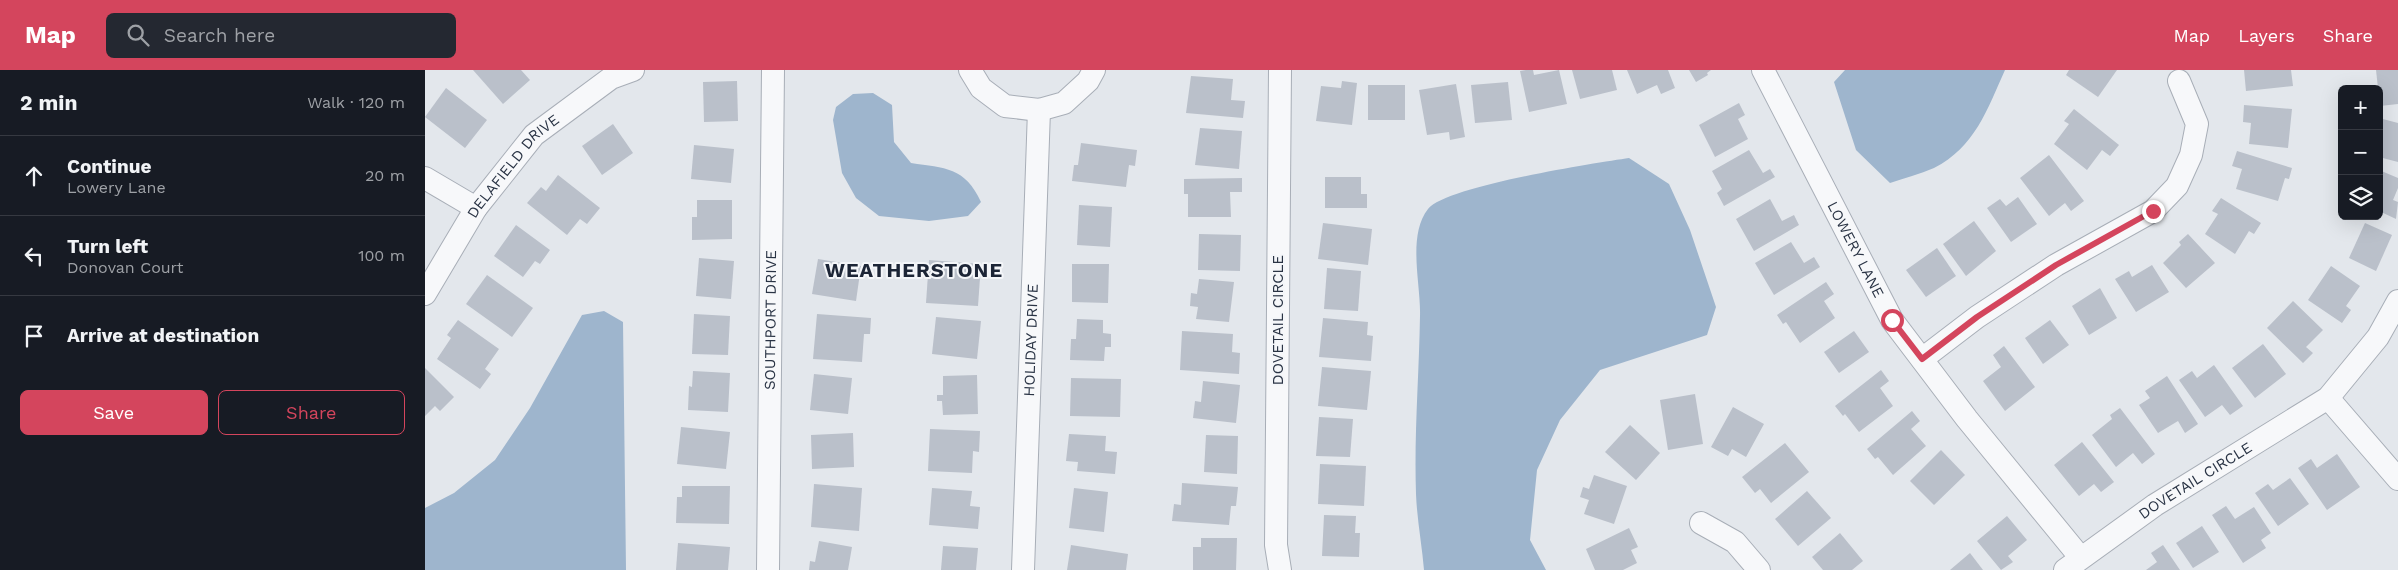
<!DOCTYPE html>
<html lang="en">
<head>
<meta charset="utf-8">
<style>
	:root { --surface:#171b24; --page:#242831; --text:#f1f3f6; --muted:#9ea1a6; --line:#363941; --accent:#d4455d }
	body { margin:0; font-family:"Work Sans",sans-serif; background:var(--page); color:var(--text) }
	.controls { position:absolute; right:15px; top:15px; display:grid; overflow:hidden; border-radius:8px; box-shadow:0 5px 20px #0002 }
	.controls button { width:45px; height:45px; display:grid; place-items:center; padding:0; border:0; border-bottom:1px solid var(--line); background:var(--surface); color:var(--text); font:25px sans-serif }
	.stop { position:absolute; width:15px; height:15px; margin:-11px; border:4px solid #d4455d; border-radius:50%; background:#fff }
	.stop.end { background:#d4455d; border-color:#fff; box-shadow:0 1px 5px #0008 }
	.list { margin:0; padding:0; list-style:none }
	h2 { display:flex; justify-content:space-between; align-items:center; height:65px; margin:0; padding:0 20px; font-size:21px }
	h2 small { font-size:16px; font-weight:400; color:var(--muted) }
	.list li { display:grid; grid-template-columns:32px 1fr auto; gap:15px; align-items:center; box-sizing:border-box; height:80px; padding:0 20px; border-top:1px solid var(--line) }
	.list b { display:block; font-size:19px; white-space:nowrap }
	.list p { margin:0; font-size:16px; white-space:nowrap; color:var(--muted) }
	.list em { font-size:16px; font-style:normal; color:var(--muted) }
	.actions { display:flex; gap:10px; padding:15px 20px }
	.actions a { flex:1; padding:11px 0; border:1px solid var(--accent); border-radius:8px; text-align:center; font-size:18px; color:var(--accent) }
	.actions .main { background:var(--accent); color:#fff }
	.icon { flex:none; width:28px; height:28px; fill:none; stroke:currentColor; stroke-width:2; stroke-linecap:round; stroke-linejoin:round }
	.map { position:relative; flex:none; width:1973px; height:500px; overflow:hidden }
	header { display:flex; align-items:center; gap:30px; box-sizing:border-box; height:70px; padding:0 25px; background:var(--accent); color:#fff }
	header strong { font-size:24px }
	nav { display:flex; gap:28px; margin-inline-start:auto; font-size:18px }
	.search { width:350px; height:45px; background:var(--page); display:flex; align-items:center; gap:12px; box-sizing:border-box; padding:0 18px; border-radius:8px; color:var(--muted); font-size:19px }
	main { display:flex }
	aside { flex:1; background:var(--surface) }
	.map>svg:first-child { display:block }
	.water { fill:#9eb5cd }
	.building { fill:#bac0ca }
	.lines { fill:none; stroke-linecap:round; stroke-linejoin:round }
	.street-casing { stroke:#a8aeb7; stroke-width:24 }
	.street { stroke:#f7f8fa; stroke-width:22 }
	.route { stroke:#d4455d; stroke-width:6 }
	.labels { text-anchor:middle; stroke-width:4; stroke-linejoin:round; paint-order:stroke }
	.street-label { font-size:15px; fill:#2a3445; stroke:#f4f6f9 }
	.district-label { font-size:20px; font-weight:bold; letter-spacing:1px; fill:#1c2536; stroke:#f4f6f9 }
</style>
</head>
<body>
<header>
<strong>Map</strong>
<div class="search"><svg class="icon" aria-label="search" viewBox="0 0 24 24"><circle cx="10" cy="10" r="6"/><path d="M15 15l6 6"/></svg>Search here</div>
<nav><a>Map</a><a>Layers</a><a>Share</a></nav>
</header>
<main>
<aside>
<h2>2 min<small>Walk · 120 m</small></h2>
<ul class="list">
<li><svg class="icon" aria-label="ahead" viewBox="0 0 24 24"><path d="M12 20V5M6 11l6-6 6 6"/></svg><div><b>Continue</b><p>Lowery Lane</p></div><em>20 m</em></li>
<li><svg class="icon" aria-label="left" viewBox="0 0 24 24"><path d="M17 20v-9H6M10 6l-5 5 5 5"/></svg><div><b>Turn left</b><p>Donovan Court</p></div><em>100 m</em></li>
<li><svg class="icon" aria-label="arrive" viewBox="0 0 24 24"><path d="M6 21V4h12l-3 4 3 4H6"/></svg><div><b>Arrive at destination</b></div></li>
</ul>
<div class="actions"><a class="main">Save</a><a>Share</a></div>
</aside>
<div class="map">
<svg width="1973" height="500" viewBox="0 0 1973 500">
	<rect width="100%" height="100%" fill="#e3e7ec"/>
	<!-- water -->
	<g class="water">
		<path d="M1420,0H1580C1562,40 1550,77 1509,98C1495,104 1479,108 1465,113L1431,80L1409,12Z"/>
		<path d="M448,23L467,35L469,72L486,93C520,98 540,97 556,132L543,146L504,151L454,146L431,128L417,103L408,50L411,37L428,24Z"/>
		<path d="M1204,88L1244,114L1265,160L1291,237L1282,265L1175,300L1135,350L1112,400L1105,470L1121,500H999C997,475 992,450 991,424C989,365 994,306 995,246C996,214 982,166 1003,139C1021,116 1170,93 1204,88Z"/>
		<path d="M179,241L198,252L201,500H0V438L29,423L70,390L105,338L157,245Z"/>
	</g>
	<!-- building -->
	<g class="building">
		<path d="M48,0H96L105,10L78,34Z"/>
		<path d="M1101,0H1108L1109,5L1134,0L1142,34L1104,42L1095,1Z"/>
		<path d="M1147,0H1187L1192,20L1155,29Z"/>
		<path d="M1202,0H1243L1250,18L1236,24L1232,15L1212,24Z"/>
		<path d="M1264,0H1286L1282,3L1283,5L1271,12Z"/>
		<path d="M1644,0H1692L1673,27L1641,5Z"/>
		<path d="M1819,0H1866L1868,16L1821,21Z"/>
		<path d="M1951,0H1973V34L1955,36Z"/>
		<path d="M766,6L808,9L806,30L820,31L818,48L761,43Z"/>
		<path d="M312,11L313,51L279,52L278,12Z"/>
		<path d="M917,11L932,13L927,55L891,51L896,16L916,18Z"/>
		<path d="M1083,12L1087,50L1050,53L1046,15Z"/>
		<path d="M1031,14L1040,67L1025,70L1024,62L1002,65L994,20Z"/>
		<rect x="943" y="15" width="37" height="35"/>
		<path d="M21,18L62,50L40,78L0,47Z"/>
		<path d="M1314,33L1320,45L1313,49L1323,69L1290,87L1274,55Z"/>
		<path d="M1819,35L1867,39L1863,78L1824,74L1826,53L1818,52Z"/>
		<path d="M1649,39L1694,75L1685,86L1677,80L1662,100L1629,74L1644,54L1639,51Z"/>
		<path d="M1954,48L1973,53V92L1954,87Z"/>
		<path d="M188,54L208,83L177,105L157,76Z"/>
		<path d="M775,58L817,61L814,99L770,95Z"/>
		<path d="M656,73L712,80L710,96L704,95L701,117L647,111L649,95H653Z"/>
		<path d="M269,75L309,79L306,113L266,109Z"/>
		<path d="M1324,80L1338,103L1345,99L1350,107L1299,136L1292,123L1297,119L1287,101Z"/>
		<path d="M1812,81L1867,98L1864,109L1860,108L1853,131L1811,119L1817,99L1807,96Z"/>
		<path d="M1624,85L1659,131L1646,141L1640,133L1624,146L1595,108Z"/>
		<path d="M1954,100L1973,108V118L1968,130L1973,132L1971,149L1954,141Z"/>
		<path d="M133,105L175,138L162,154L155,149L142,165L102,133L116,117L121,121Z"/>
		<path d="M900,107H936V124H942V138H900Z"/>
		<path d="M817,108V122H805L806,147H763V124H759V109Z"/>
		<path d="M1593,127L1612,154L1586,172L1562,138L1575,129L1581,136Z"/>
		<path d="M1796,128L1836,153L1829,164L1824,161L1810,184L1780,164L1793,144L1787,141Z"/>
		<path d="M1345,129L1357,151L1369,145L1374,155L1329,181L1311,149Z"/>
		<path d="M272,130H307V169L267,170V147H272Z"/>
		<path d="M654,135L687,137L685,177L652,175Z"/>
		<path d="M1549,151L1571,181L1541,206L1518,174Z"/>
		<path d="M898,153L947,159L943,195L893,189Z"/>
		<path d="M1940,153L1967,165L1951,201L1924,188Z"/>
		<path d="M91,155L125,180L115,194L110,191L98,207L69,186Z"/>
		<path d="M774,164L816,165L815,201L773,200Z"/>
		<path d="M1763,164L1790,193L1761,218L1738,193L1756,175L1754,172Z"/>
		<path d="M1366,172L1379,193L1389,187L1395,197L1349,225L1330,193Z"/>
		<path d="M1512,178L1531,206L1501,227L1481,200Z"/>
		<path d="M274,188L309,191L306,229L271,226Z"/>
		<path d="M393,189L436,196L431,231L387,224Z"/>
		<path d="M504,190L556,194L553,236L501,233Z"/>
		<path d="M647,194H684L683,233L647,232Z"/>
		<path d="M1727,195L1744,222L1711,242L1690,209L1704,201L1707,207Z"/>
		<path d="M1906,196L1935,216L1921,236L1926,240L1917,253L1883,230Z"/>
		<path d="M902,198L936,201L933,241L899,239Z"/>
		<path d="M62,205L108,238L87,267L41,234Z"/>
		<path d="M774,209L809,212L804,252L771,249L773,237L765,236L766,223L772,224Z"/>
		<path d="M1401,212L1409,224L1399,231L1410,248L1375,273L1361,252L1358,254L1352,245Z"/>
		<path d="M1675,218L1692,248L1664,265L1647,236Z"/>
		<path d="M1868,231L1898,260L1881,277L1888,283L1878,293L1842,258Z"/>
		<path d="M269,244L305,246L303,285L267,284Z"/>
		<path d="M392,244L446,248L445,264H439L437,292L388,289Z"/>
		<path d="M511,247L556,251L552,289L507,284Z"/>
		<path d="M898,248L943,252L942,265L948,266L946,291L894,287Z"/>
		<path d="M652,249L678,250V263L686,264V277H680L679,291L645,290L646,269H651Z"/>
		<path d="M33,250L74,279L60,299L66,304L55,319L12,289L26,268L22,265Z"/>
		<path d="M1625,250L1644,275L1618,294L1600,268Z"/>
		<path d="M757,261L808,264L807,282L815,283L814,304L755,300Z"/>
		<path d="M1429,261L1444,282L1414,303L1399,282Z"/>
		<path d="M1838,274L1861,304L1830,328L1807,298Z"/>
		<path d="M1579,276L1610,317L1580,341L1558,311L1576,297L1568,285Z"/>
		<path d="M1789,295L1818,336L1805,345L1797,335L1780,347L1754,310L1767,301L1772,308Z"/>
		<path d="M897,297L946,301L942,340L893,336Z"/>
		<path d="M0,298L29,327L15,341L10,336L0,346Z"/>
		<path d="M1456,300L1464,311L1455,318L1468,336L1434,362L1420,344L1418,346L1410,336Z"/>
		<path d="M268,301L305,303L303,342L263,340L264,316L267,317Z"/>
		<path d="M389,304L427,308L423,344L385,340Z"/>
		<path d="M552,305L553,344L518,345L517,331H512V325H518V306Z"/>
		<path d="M1742,306L1773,354L1760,363L1753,351L1733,363L1714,335L1725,328L1720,321Z"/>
		<path d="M646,308L696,309L695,347L645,346Z"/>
		<path d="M778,311L815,315L811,353L768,348L770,331L776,332Z"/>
		<path d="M1270,324L1278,374L1243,380L1235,330Z"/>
		<path d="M1308,337L1339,354L1321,387L1307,379L1303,386L1286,377Z"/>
		<path d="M1695,338L1730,384L1717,394L1708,383L1691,397L1667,365L1687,349L1685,345Z"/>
		<path d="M1487,341L1495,351L1486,359L1501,376L1468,405L1453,387L1450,389L1442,379Z"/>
		<path d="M894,347L928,349L925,387L891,386Z"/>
		<path d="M1205,355L1235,383L1211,410L1180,382Z"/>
		<path d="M256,357L305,362L301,399L252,394Z"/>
		<path d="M505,359L555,361L554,382L548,381L547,403L503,401Z"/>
		<path d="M428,363L429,397L387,399L386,365Z"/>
		<path d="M644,364L681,366L680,381L692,382L690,404L652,401L653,392L641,391Z"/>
		<path d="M781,365L813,366L812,404L779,402Z"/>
		<path d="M1657,372L1689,412L1676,422L1669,414L1654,426L1629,395Z"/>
		<path d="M1360,373L1384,402L1346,433L1335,419L1330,423L1317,407Z"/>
		<path d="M1516,380L1540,405L1509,435L1485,411Z"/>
		<path d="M1912,384L1935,417L1902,440L1873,398L1886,389L1892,398Z"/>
		<path d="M895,394L941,396L939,436L893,434Z"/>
		<path d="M1169,405L1202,416L1189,454L1159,444L1164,430L1155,427L1158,417L1164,419Z"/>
		<path d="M1865,408L1884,434L1853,456L1830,423L1843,414L1848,420Z"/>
		<path d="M757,413L813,417L811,436H806L804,455L747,451L749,434L756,435Z"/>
		<path d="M389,414L437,418L434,461L386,457Z"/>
		<path d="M257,416H305L304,454L251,453L252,427H257Z"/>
		<path d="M507,418L547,421L545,436L555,437L553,459L504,455Z"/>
		<path d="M649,418L683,422L679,462L644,458Z"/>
		<path d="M1382,421L1406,448L1373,476L1350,449Z"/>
		<path d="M1801,436L1810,449L1829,437L1846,463L1836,470L1841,478L1818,493L1787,445Z"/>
		<path d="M899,445L931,446L930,463H935L934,487L897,486Z"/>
		<path d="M1582,446L1602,470L1583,486L1588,492L1576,500L1552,471Z"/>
		<path d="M1777,456L1794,482L1768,498L1751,473Z"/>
		<path d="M1204,458L1213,477L1206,480L1212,493L1198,500H1170L1161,479Z"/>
		<path d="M1415,463L1438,491L1427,500H1398L1387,487Z"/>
		<path d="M776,468H812L811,500H768V477H776Z"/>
		<path d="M394,471L427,477L423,500H384L385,491L390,492Z"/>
		<path d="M253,473L305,477L303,500H251Z"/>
		<path d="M646,475L703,484L701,500H642Z"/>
		<path d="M1738,475L1755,500H1721L1732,492L1726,483Z"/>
		<path d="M518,476L553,478L551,500H516Z"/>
		<path d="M1545,483L1558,500H1525Z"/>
	</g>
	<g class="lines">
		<defs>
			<g id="street">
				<path d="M545,0L556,18L580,36L614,40L639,33L663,11L669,0"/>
				<path d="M855,0L851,475L855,500"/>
				<path id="s1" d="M1338,0L1467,250L1542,349L1655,487"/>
				<path d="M0,108L51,138"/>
				<path id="s2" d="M0,224L51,138L109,65L186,8L208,0"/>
				<path d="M1497,289L1552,247L1631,195L1728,141L1752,116L1766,85L1772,54L1754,11"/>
				<path d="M1903,328L1973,409"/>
				<path d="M1276,453L1310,472L1334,500"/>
				<path id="s3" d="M343,500L348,0"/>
				<path id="s4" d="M598,500L614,40"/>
				<path id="s5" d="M1640,500L1730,435L1903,328L1953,267L1973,231"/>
			</g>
		</defs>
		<!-- street casing -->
		<use href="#street" class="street-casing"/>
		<!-- street -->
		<use href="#street" class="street"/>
	</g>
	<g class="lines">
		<!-- route -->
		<path class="route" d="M1467,250L1497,289L1552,247L1631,195L1728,141"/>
	</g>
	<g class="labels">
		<!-- street labels -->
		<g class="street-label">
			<text dy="5" stroke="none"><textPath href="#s2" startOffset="156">DELAFIELD DRIVE</textPath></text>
			<text dy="5" stroke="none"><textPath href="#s1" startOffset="202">LOWERY LANE</textPath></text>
			<text dy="5" stroke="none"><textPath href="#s3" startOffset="250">SOUTHPORT DRIVE</textPath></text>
			<text transform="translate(853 250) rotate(-90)" y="5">DOVETAIL CIRCLE</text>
			<text dy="5" stroke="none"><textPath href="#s4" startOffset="230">HOLIDAY DRIVE</textPath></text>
			<text dy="5" stroke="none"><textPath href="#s5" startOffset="158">DOVETAIL CIRCLE</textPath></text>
		</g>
		<!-- district labels -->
		<g class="district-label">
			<text x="489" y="207">WEATHERSTONE</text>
		</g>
	</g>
</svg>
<div class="controls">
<button>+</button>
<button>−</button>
<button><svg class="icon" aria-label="layers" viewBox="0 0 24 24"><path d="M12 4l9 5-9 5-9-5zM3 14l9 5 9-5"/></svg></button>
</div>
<div class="stop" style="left:1467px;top:250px"></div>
<div class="stop end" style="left:1728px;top:141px"></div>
</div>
</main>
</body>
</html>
